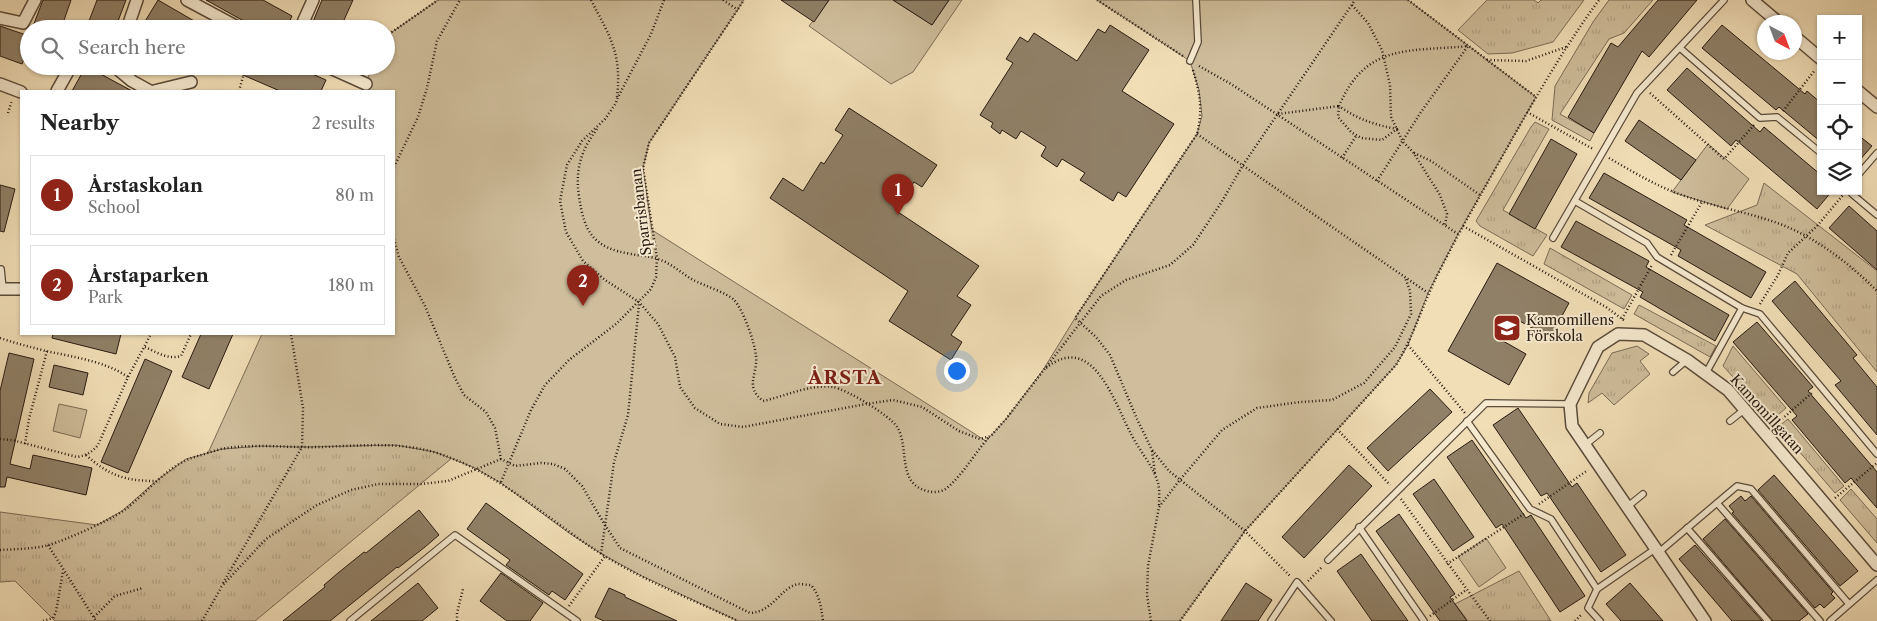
<!DOCTYPE html>
<html lang="en">
<head>
<meta charset="utf-8">
<style>
	:root { --surface:#fff; --page:#f6f6f6; --text:#222; --muted:#767676; --line:#e0e0e0; --accent:#8f2418 }
	body { margin:0; font-family:"Libre Caslon Text",serif; background:var(--page); color:var(--text) }
	.controls { position:absolute; right:15px; top:15px; display:grid; overflow:hidden; border-radius:0px; box-shadow:0 1px 4px #0004 }
	.controls button { width:45px; height:45px; display:grid; place-items:center; padding:0; border:0; border-bottom:1px solid var(--line); background:var(--surface); color:var(--text); font:25px sans-serif }
	.compass { position:absolute; left:1757px; top:15px; width:45px; height:45px; border-radius:50%; background:var(--surface); box-shadow:0 1px 4px #0004; rotate:139deg }
	.you { position:absolute; left:956px; top:370px; width:18px; height:18px; margin:-12px; border:4px solid #fff; border-radius:50%; background:#1a73e8; box-shadow:0 0 0 8px #1a73e833 }
	.badge { display:grid; place-items:center; width:32px; height:32px; border-radius:50%; background:var(--accent); color:#fff; font-size:16px; font-weight:700 }
	.pin { position:absolute; translate:-50% -41px; filter:drop-shadow(0 1px 2px #0008) }
	.pin::after { content:''; position:absolute; top:26px; width:18px; height:15px; background:inherit; clip-path:polygon(0 0,100% 0,50% 100%) }
	.list { margin:0; padding:0; list-style:none }
	h2 { display:flex; justify-content:space-between; align-items:center; height:65px; margin:0; padding:0 20px; font-size:21px }
	h2 small { font-size:16px; font-weight:400; color:var(--muted) }
	.list li { display:grid; grid-template-columns:32px 1fr auto; gap:15px; align-items:center; box-sizing:border-box; height:80px; margin:0 10px 10px; padding:0 10px; border:1px solid var(--line); border-radius:0px }
	.list b { display:block; font-size:19px; white-space:nowrap }
	.list p { margin:0; font-size:16px; white-space:nowrap; color:var(--muted) }
	.list em { font-size:16px; font-style:normal; color:var(--muted) }
	.icon { flex:none; width:28px; height:28px; fill:none; stroke:currentColor; stroke-width:2; stroke-linecap:round; stroke-linejoin:round }
	.map { position:relative; flex:none; width:1877px; height:621px; overflow:hidden }
	.search { position:absolute; background:var(--surface); box-shadow:0 1px 4px #0004; left:20px; top:20px; width:375px; height:55px; display:flex; align-items:center; gap:12px; box-sizing:border-box; padding:0 18px; border-radius:28px; color:var(--muted); font-size:19px }
	.panel { position:absolute; background:var(--surface); box-shadow:0 1px 4px #0004; left:20px; top:90px; width:375px; height:245px; border-radius:0px }
	.map>svg:first-child { display:block }
	.grass { fill:url(#grass-tufts); stroke:#7b6c56 }
	.park { fill:#cfbd9b; stroke:#7b6c56 }
	.building { fill:#908067; stroke:#271a11 }
	.lines { fill:none; stroke-linecap:round; stroke-linejoin:round }
	.lane-casing { stroke:#5a4b3a; stroke-width:8 }
	.street-casing { stroke:#5a4b3a; stroke-width:14 }
	.path { stroke:#271a11; stroke-width:2.5; stroke-dasharray:1 2.5; stroke-linecap:butt }
	.lane { stroke:#f6ead0; stroke-width:5.5 }
	.street { stroke:#f6ead0; stroke-width:11 }
	.labels { text-anchor:middle; stroke-width:4; stroke-linejoin:round; paint-order:stroke }
	.street-label { font-size:14px; fill:#271a11; stroke:#f6ead0 }
	.poi-label { font-size:14px; fill:#271a11; stroke:#f6ead0; text-anchor:start }
	.district-label { font-size:19px; font-weight:bold; letter-spacing:1px; fill:#7a1f14; stroke:#f6ead0 }
</style>
</head>
<body>
<div class="map">
<svg width="1877" height="621" viewBox="0 0 1877 621">
	<defs>
		<pattern id="grass-tufts" width="24" height="20" patternUnits="userSpaceOnUse" patternTransform="scale(1.25)"><rect width="24" height="20" fill="#cfbd9b"/><path d="M3 7l-1-3M5 7V3M7 7l1-3M15 17l-1-3M17 17v-4M19 17l1-3" fill="none" stroke="#b2a284"/></pattern>
	</defs>
	<rect width="100%" height="100%" fill="#f1deb7"/>
	<filter id="stains"><feTurbulence type="fractalNoise" baseFrequency=".004" numOctaves="4"/><feColorMatrix values="0 0 0 0 .2 0 0 0 0 .09 0 0 0 0 .02 0 0 0 .5 -.17"/></filter>
	<radialGradient id="worn" r=".72"><stop offset=".6" stop-color="#630" stop-opacity="0"/><stop offset="1" stop-color="#630" stop-opacity=".3"/></radialGradient>
	<!-- grass -->
	<g class="grass">
		<path d="M1487,0H1534L1538,3L1541,0H1584L1553,42L1512,53L1488,54L1458,30Z"/>
		<path d="M1609,0H1653L1624,33L1609,39L1560,114L1594,133L1590,141L1552,120L1555,86L1593,22Z"/>
		<path d="M1535,122L1549,129L1503,210L1547,235L1533,256L1480,226L1476,221L1531,127Z"/>
		<path d="M1764,183L1877,271V372L1797,274L1705,225L1757,205Z"/>
		<path d="M1550,248L1632,295L1624,309L1544,264Z"/>
		<path d="M1639,305L1716,346L1710,357L1634,314Z"/>
		<path d="M1637,346L1649,354L1640,361L1650,374L1614,405L1602,393L1588,403L1589,393L1612,353Z"/>
		<path d="M1733,346L1786,408L1772,420L1723,366Z"/>
		<path d="M1788,419L1844,486L1835,493L1778,427Z"/>
		<path d="M396,445L435,452L452,458L255,621H55L15,581L0,582V512L97,525L122,511L156,481L186,459L222,449L261,446L302,447Z"/>
		<path d="M1851,489L1877,519V543L1840,500Z"/>
		<path d="M1519,571L1551,621H1468L1455,604Z"/>
	</g>
	<!-- park -->
	<g class="park">
		<path d="M438,0H744L649,143L643,168L652,230L986,441L1006,419L1043,370L1075,318L1197,134L1202,116L1199,90L1190,61L1097,0H1408L1536,97L1458,234L1428,293L1408,345L1396,365L1245,531L1180,621H738L642,576L605,556L569,533L501,483L475,468L435,452L396,445L302,447L261,446L222,449L208,453L262,334H394V91H362L373,66H386V41L392,32Z"/>
		<path d="M829,0H893L932,25L949,0H962L913,72L891,84L809,26Z"/>
		<path d="M1708,144L1749,179L1727,209L1672,192Z"/>
		<path d="M59,404L87,410L80,438L53,431Z"/>
		<path d="M1486,538L1506,568L1479,587L1458,557Z"/>
	</g>
	<!-- building -->
	<g class="building">
		<path d="M43,0H71L61,29H32Z"/>
		<path d="M97,0H126L115,29H86Z"/>
		<path d="M158,0L208,29H154L144,23Z"/>
		<path d="M206,0H263L292,16L286,29H258Z"/>
		<path d="M322,0H353L340,29H310Z"/>
		<path d="M781,0H829L814,22Z"/>
		<path d="M893,0H949L932,25Z"/>
		<path d="M1658,0H1697L1649,57L1642,51L1594,133L1568,117L1611,43L1618,47Z"/>
		<path d="M1110,25L1149,50L1122,91L1174,124L1126,197L1118,192L1113,201L1080,180L1085,173L1062,159L1057,167L1041,156L1046,147L1021,131L1016,139L1002,130L1000,134L991,127L993,123L980,115L1013,63L1006,59L1020,37L1028,42L1034,33L1077,61L1098,29L1105,33Z"/>
		<path d="M1722,25L1805,94L1807,91L1821,103V142L1779,107L1776,110L1702,48Z"/>
		<path d="M0,26L29,36V47L22,64L0,56Z"/>
		<path d="M86,66L132,91H72Z"/>
		<path d="M222,66H294L326,80L321,91H280Z"/>
		<path d="M1687,68L1760,132L1764,127L1821,175V191H1832L1817,209L1736,140L1731,146L1667,90Z"/>
		<path d="M849,108L937,165L922,187L914,182L895,210L979,266L957,296L971,305L951,335L962,342L951,360L889,321L908,291L770,198L783,178L803,191L821,162L824,164L843,135L835,130Z"/>
		<path d="M1639,120L1696,160L1681,180L1625,141Z"/>
		<path d="M1858,135L1872,146L1858,162Z"/>
		<path d="M1551,139L1577,154L1535,229L1509,214Z"/>
		<path d="M1604,173L1687,220L1684,225L1766,272L1751,298L1678,256L1681,250L1589,198Z"/>
		<path d="M0,185L15,189L4,232L0,231Z"/>
		<path d="M1849,206L1877,231V270L1829,228Z"/>
		<path d="M1576,221L1649,261L1646,267L1729,315L1715,341L1640,297L1643,292L1561,247Z"/>
		<path d="M1497,263L1569,303L1550,338L1509,315L1496,337L1526,354L1509,385L1448,351Z"/>
		<path d="M1795,281L1857,355L1853,358L1877,387V435L1835,385L1841,381L1772,301Z"/>
		<path d="M1757,322L1813,387L1808,391L1877,472V508L1851,478L1845,483L1792,420L1797,416L1733,342Z"/>
		<path d="M53,334H121L116,354L52,338Z"/>
		<path d="M201,334H233L209,389L182,377Z"/>
		<path d="M9,353L34,359L10,464L30,469L33,455L92,468L86,495L7,477L5,487H0V391Z"/>
		<path d="M145,359L172,371L128,473L101,462Z"/>
		<path d="M54,365L88,373L83,395L49,387Z"/>
		<path d="M1430,389L1452,412L1388,471L1367,448Z"/>
		<path d="M1518,408L1572,487L1577,483L1626,555L1601,572L1547,493L1541,496L1493,425Z"/>
		<path d="M1472,440L1526,518L1531,515L1585,596L1560,612L1502,524L1496,528L1447,457Z"/>
		<path d="M1349,465L1372,486L1304,558L1282,537Z"/>
		<path d="M1774,475L1858,571L1840,586L1758,490Z"/>
		<path d="M1434,479L1474,537L1453,551L1413,494Z"/>
		<path d="M1741,496L1745,501L1751,496L1833,592L1831,594L1835,598L1824,608L1820,604L1815,608L1732,513L1734,512L1729,506Z"/>
		<path d="M486,503L583,574L565,600L552,591L549,595L506,565L510,560L467,529Z"/>
		<path d="M419,510L439,535L425,547L398,568L397,567L330,621H283L325,587L324,585L338,573L364,552L366,553Z"/>
		<path d="M1399,514L1455,594L1450,597L1467,621H1440L1376,531Z"/>
		<path d="M1725,519L1808,614L1799,621H1773L1703,539Z"/>
		<path d="M1695,545L1762,621H1732L1679,559Z"/>
		<path d="M1361,554L1408,621H1372L1337,571Z"/>
		<path d="M501,573L543,603L530,621H507L480,601Z"/>
		<path d="M418,583L438,608L422,621H371Z"/>
		<path d="M1246,583L1272,600L1258,621H1221Z"/>
		<path d="M1630,583L1663,621H1621L1606,604Z"/>
		<path d="M609,588L625,595V597L677,621H604L595,617Z"/>
	</g>
	<g class="lines">
		<defs>
			<g id="lane">
				<path d="M1680,48L1760,118L1777,117L1821,153"/>
				<path d="M1190,61L1198,42L1196,0"/>
				<path d="M1858,175L1877,153"/>
				<path d="M1853,191L1852,194L1877,215"/>
				<path d="M1575,201L1647,243L1657,257L1742,308L1760,314L1877,454"/>
				<path d="M1553,238L1637,93L1724,0"/>
				<path d="M1,269L3,289"/>
				<path d="M1673,372L1687,360"/>
				<path d="M1706,373L1742,308"/>
				<path d="M1467,421L1530,509L1551,519L1597,589L1588,608L1600,621"/>
				<path d="M1730,421L1745,409"/>
				<path d="M1585,445L1600,433"/>
				<path d="M1717,503L1820,621"/>
				<path d="M1627,507L1643,494"/>
				<path d="M1359,527L1424,621"/>
				<path d="M1687,528L1768,621"/>
				<path d="M1658,553L1737,486L1751,489L1849,604"/>
				<path d="M1328,560L1486,403L1570,404"/>
				<path d="M1597,589L1655,549"/>
				<path d="M350,621L455,535L577,621"/>
				<path d="M1271,621L1297,582L1331,621"/>
				<path d="M1830,621L1877,580"/>
			</g>
			<g id="street">
				<path d="M187,0L241,29"/>
				<path d="M1752,0L1778,22"/>
				<path d="M0,18L23,23L35,0"/>
				<path d="M127,29L137,0"/>
				<path d="M300,29L313,0"/>
				<path d="M1794,36L1821,59"/>
				<path d="M114,66L132,81L150,91"/>
				<path d="M326,66L366,84"/>
				<path d="M0,84L21,92"/>
				<path d="M57,91L71,66"/>
				<path d="M154,91L191,82"/>
				<path d="M1858,91L1877,107"/>
				<path d="M0,289H21"/>
				<path d="M1705,621L1572,426L1570,404L1598,347L1618,334L1644,335L1687,360L1728,390L1877,565"/>
			</g>
		</defs>
		<!-- lane casing -->
		<use href="#lane" class="lane-casing"/>
		<!-- street casing -->
		<use href="#street" class="street-casing"/>
		<!-- path -->
		<g class="path">
			<path d="M591,0C610,37 622,53 617,97"/>
			<path d="M664,0L651,34L617,99L616,103L605,119L582,141L567,165L560,201L566,232L583,261L605,280L639,302L658,324L675,357L680,387L695,408L720,424L743,427L866,404L893,400L922,407L959,431L980,439L991,436L1006,419L1101,296L1126,280L1170,265L1193,245L1221,203L1243,165L1355,0"/>
			<path d="M723,0L738,10"/>
			<path d="M1097,0L1183,56"/>
			<path d="M1408,0L1536,97"/>
			<path d="M1352,5L1368,23L1382,50L1390,85L1391,117L1403,142L1413,152L1440,195L1447,214L1445,225"/>
			<path d="M386,41L392,32L438,0"/>
			<path d="M1487,60L1526,61L1566,47"/>
			<path d="M1199,66L1231,84L1458,234"/>
			<path d="M1193,70C1200,94 1203,110 1197,134L1075,318L1096,337L1110,355L1137,419L1152,450L1169,471L1245,531L1290,576"/>
			<path d="M370,74L373,66"/>
			<path d="M239,91L246,66"/>
			<path d="M1650,93L1724,159L1754,125"/>
			<path d="M1783,111L1815,70"/>
			<path d="M1527,112L1593,149"/>
			<path d="M8,113L12,100"/>
			<path d="M1278,114L1339,106L1338,117L1351,132L1361,138L1382,140L1397,129C1375,125 1357,119 1339,106C1366,42 1411,52 1468,46"/>
			<path d="M597,129C581,150 575,170 579,196C584,233 594,248 631,254C640,256 650,256 658,259C671,263 681,273 693,280C703,285 727,293 734,300C743,309 755,343 756,356C758,375 744,386 763,401C786,396 810,384 833,387C846,389 891,416 897,427C910,447 896,483 927,491C934,493 943,492 948,487C964,473 975,453 989,437"/>
			<path d="M1197,134L1428,293"/>
			<path d="M1414,153L1431,161L1480,195"/>
			<path d="M1342,158L1356,136"/>
			<path d="M1609,158C1630,170 1651,183 1674,192C1708,206 1745,211 1780,224C1817,238 1850,264 1877,291"/>
			<path d="M394,167L418,117L427,88L437,41L460,0"/>
			<path d="M1377,181L1421,112L1468,46"/>
			<path d="M1463,226L1606,307L1625,321"/>
			<path d="M394,239L399,257L425,306L455,378L464,395L486,412L495,428L501,459L515,466L541,463L553,464L565,469L582,486L605,525L620,548L750,613C773,612 780,588 798,584C802,584 807,585 811,585C820,596 821,607 823,621"/>
			<path d="M1671,255L1702,202"/>
			<path d="M1760,304L1778,275L1788,253L1817,226L1843,195"/>
			<path d="M1622,319L1652,265"/>
			<path d="M0,338C15,343 30,347 46,351C73,357 105,361 128,377"/>
			<path d="M1408,345L1465,413"/>
			<path d="M145,347C156,352 168,360 181,356L191,334"/>
			<path d="M1046,368C1092,331 1114,401 1130,432C1138,449 1153,465 1158,483C1160,490 1159,498 1159,506"/>
			<path d="M1774,426L1813,392"/>
			<path d="M1337,429L1390,485"/>
			<path d="M0,439L12,440L77,457C87,455 92,452 98,445L128,377L151,334"/>
			<path d="M25,444L29,419L47,351"/>
			<path d="M1152,451L1155,473"/>
			<path d="M86,455C108,475 125,481 155,481"/>
			<path d="M501,482L531,410L545,385L569,360L616,324L651,289L656,277L657,258L643,168L649,143L744,0"/>
			<path d="M1835,498L1877,463"/>
			<path d="M1401,499L1490,621"/>
			<path d="M1539,504L1588,470"/>
			<path d="M48,545L96,621"/>
			<path d="M0,550C16,549 34,549 49,545C68,539 106,522 123,511C148,493 167,464 198,456C205,454 213,451 221,449C253,443 287,448 319,447C357,446 399,441 437,453C500,473 548,520 603,555C645,581 693,600 738,621"/>
			<path d="M601,554L614,462L628,415L639,304"/>
			<path d="M1447,564L1524,514"/>
			<path d="M1308,581L1322,567"/>
			<path d="M223,583L302,447L303,408L291,334"/>
			<path d="M221,587L266,539L317,505L351,490L378,484H421L448,481L501,459"/>
			<path d="M569,606L605,556"/>
			<path d="M1430,616L1466,590"/>
			<path d="M94,617L115,596L143,588"/>
			<path d="M43,621L53,618L56,612L63,571"/>
			<path d="M202,621L221,588"/>
			<path d="M457,621V613L463,589"/>
			<path d="M1151,621L1147,595L1148,566L1159,507L1179,481L1222,430L1257,408L1300,402L1332,400L1364,383L1395,347L1411,314L1410,291L1405,277"/>
			<path d="M1180,621L1245,531L1396,365C1415,334 1424,300 1441,268C1460,230 1482,193 1503,155C1533,102 1563,49 1599,0"/>
			<path d="M1575,621L1582,614"/>
		</g>
		<!-- lane -->
		<use href="#lane" class="lane"/>
		<!-- street -->
		<use href="#street" class="street"/>
	</g>
	<!-- icons -->
	<defs>
		<symbol id="school-square" viewBox="-11 -11 22 22"><rect x="-9" y="-9" width="18" height="18" rx="4" fill="#8f2418" stroke="#f6ead0"/><path d="M0-5L7-2L0 1L-7-2ZM-4 1L0 2.5L4 1V4Q0 6-4 4Z" fill="#fff"/></symbol>
	</defs>
	<g fill-rule="evenodd">
		<use href="#school-square" x="1491" y="312" width="32" height="32"/>
	</g>
	<g class="labels">
		<!-- street labels -->
		<g class="street-label">
			<text transform="translate(641 212) rotate(-97)" y="5">Sparrisbanan</text>
			<text transform="translate(1767 414) rotate(48)" y="5">Kamomillgatan</text>
		</g>
		<!-- poi labels -->
		<g class="poi-label">
			<text x="1526" y="325">Kamomillens<tspan x="1526" dy="16">Förskola</tspan></text>
		</g>
		<!-- district labels -->
		<g class="district-label">
			<text x="845" y="384">ÅRSTA</text>
		</g>
	</g>
	<rect width="100%" height="100%" filter="url(#stains)"/>
	<rect width="100%" height="100%" fill="url(#worn)"/>
</svg>
<div class="controls">
<button>+</button>
<button>−</button>
<button><svg class="icon" aria-label="locate" viewBox="0 0 24 24"><circle cx="12" cy="12" r="6"/><path d="M12 2v4M12 18v4M2 12h4M18 12h4"/></svg></button>
<button><svg class="icon" aria-label="layers" viewBox="0 0 24 24"><path d="M12 4l9 5-9 5-9-5zM3 14l9 5 9-5"/></svg></button>
</div>
<svg class="compass" viewBox="-18 -18 36 36"><path d="M0-13l5 13h-10z" fill="#e53935"/><path d="M0 13l5-13h-10z" fill="#767676"/></svg>
<div class="you"></div>
<div class="pin badge" style="left:898px;top:215px">1</div>
<div class="pin badge" style="left:583px;top:306px">2</div>
<div class="search"><svg class="icon" aria-label="search" viewBox="0 0 24 24"><circle cx="10" cy="10" r="6"/><path d="M15 15l6 6"/></svg>Search here</div>
<section class="panel">
<h2>Nearby<small>2 results</small></h2>
<ul class="list">
<li><span class="badge">1</span><div><b>Årstaskolan</b><p>School</p></div><em>80 m</em></li>
<li><span class="badge">2</span><div><b>Årstaparken</b><p>Park</p></div><em>180 m</em></li>
</ul>
</section>
</div>
</body>
</html>
